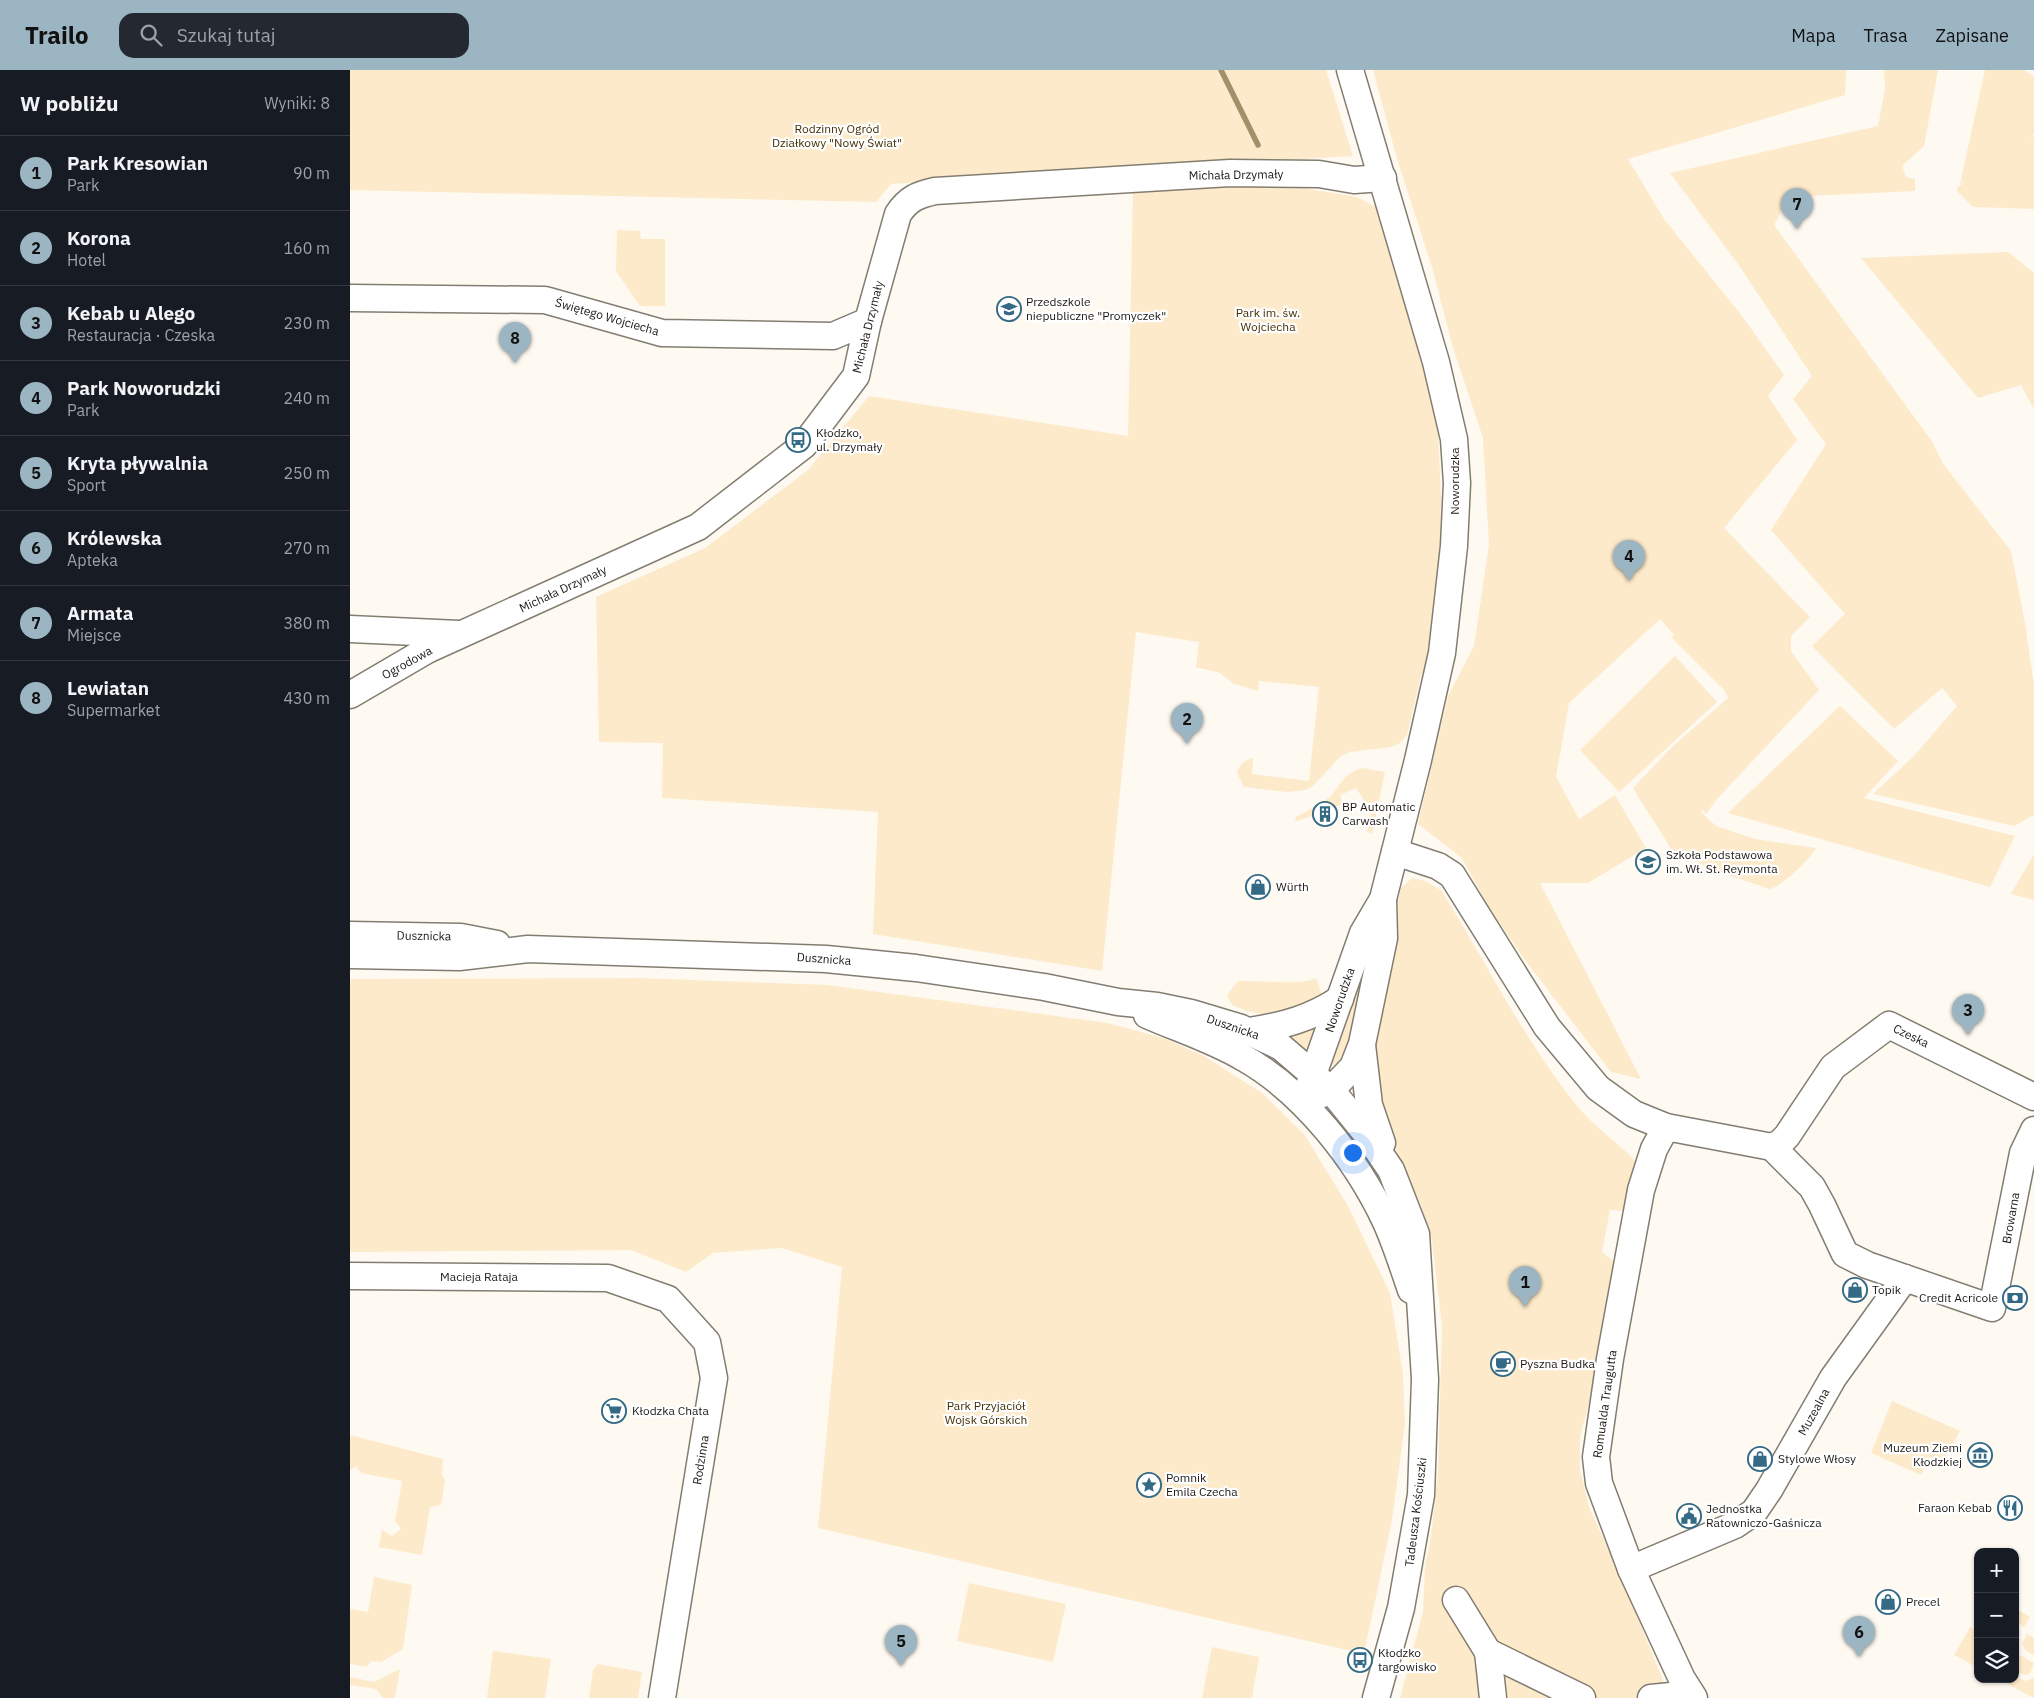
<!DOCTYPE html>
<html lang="pl">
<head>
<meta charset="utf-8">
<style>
	:root { --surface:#171b24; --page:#242831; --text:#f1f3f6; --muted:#9ea1a6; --line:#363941; --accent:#9cb5c3 }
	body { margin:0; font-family:"IBM Plex Sans",sans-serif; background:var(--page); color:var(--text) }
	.controls { position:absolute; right:15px; bottom:15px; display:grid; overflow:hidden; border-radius:10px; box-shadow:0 1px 4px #0004 }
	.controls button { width:45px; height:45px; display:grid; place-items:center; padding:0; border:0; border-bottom:1px solid var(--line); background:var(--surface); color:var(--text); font:25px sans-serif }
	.you { position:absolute; left:1002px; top:1082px; width:18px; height:18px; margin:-12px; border:4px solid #fff; border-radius:50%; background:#1a73e8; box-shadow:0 0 0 8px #1a73e833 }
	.badge { display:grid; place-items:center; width:32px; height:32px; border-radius:50%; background:var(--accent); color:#111; font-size:16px; font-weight:700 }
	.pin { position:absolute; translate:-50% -41px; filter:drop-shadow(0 1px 2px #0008) }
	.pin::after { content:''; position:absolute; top:26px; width:18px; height:15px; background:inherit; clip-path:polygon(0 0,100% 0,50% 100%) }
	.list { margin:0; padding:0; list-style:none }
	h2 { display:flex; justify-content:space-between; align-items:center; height:65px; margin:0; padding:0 20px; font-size:21px }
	h2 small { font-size:16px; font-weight:400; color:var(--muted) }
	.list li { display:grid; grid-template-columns:32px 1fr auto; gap:15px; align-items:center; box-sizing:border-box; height:75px; padding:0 20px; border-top:1px solid var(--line) }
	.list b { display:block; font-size:19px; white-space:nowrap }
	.list p { margin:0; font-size:16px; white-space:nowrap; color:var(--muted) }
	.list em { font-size:16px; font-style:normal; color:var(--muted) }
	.icon { flex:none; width:28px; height:28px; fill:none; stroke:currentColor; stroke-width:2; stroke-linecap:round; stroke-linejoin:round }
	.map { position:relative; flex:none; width:1684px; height:1628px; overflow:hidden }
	header { display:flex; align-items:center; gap:30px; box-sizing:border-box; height:70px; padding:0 25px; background:var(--accent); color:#111 }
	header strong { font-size:24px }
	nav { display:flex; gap:28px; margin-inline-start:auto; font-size:18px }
	.search { width:350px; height:45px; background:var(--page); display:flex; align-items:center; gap:12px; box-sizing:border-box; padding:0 18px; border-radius:15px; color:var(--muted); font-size:19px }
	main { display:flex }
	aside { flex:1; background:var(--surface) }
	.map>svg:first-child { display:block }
	.green { fill:#fdeaca }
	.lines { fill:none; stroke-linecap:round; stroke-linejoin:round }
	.stream { stroke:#a48f6b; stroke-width:5.5 }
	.minor-casing { stroke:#837d71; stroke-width:29 }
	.minor { stroke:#fff; stroke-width:26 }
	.labels { text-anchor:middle; stroke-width:4.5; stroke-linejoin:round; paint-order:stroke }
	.park-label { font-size:12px; fill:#432f05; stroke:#fff }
	.street-label { font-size:12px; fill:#1c1915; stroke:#fff }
	.poi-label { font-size:12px; fill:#1c1915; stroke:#fff; text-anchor:start }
</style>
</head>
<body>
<header>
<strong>Trailo</strong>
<div class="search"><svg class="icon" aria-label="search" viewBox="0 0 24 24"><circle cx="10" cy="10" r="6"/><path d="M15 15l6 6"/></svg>Szukaj tutaj</div>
<nav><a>Mapa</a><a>Trasa</a><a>Zapisane</a></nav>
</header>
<main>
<aside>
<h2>W pobliżu<small>Wyniki: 8</small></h2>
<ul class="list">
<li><span class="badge">1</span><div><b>Park Kresowian</b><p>Park</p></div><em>90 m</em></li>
<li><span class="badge">2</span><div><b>Korona</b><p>Hotel</p></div><em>160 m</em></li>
<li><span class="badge">3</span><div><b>Kebab u Alego</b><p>Restauracja · Czeska</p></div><em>230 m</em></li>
<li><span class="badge">4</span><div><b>Park Noworudzki</b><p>Park</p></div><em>240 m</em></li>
<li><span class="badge">5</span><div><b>Kryta pływalnia</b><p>Sport</p></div><em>250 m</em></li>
<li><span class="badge">6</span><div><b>Królewska</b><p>Apteka</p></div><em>270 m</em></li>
<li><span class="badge">7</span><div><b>Armata</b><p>Miejsce</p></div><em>380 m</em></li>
<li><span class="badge">8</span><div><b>Lewiatan</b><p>Supermarket</p></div><em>430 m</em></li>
</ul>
</aside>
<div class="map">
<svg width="1684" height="1628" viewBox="0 0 1684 1628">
	<rect width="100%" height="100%" fill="#fefaf2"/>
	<!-- green -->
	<g class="green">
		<path d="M0,0H976L1003,86L541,114L526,132L0,120Z"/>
		<path d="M1023,0H1496L1495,25L1278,89L1314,149L1392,246L1434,305L1418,326L1447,370L1374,458L1460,547L1441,566V581L1469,620L1367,729L1356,744L1352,740L1351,742L1366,756L1405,769L1466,778C1461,789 1432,816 1420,819L1372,803L1322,782C1311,759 1295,740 1283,718L1322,677L1378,628L1374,620L1322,568L1324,565L1310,549L1219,633L1206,707L1229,749L1265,725L1296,778L1238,813H1190L1291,1009L1261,1002L1174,889L1138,836L1112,788L1068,754L1098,626L1124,576L1139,475L1133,368L1103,278L1082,197L1047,89Z"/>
		<path d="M1534,0H1588L1574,76L1552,96L1556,107L1565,109V121L1439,127L1424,155L1581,370L1594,395L1661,481L1675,553L1684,615V745L1664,756L1523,724L1564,686L1607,636L1592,618L1544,659L1462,576L1495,544L1421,460L1476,374L1443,329L1462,306L1388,194L1320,103L1528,56L1535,19Z"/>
		<path d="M1635,0H1674L1684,6V64L1680,68L1684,66V139L1623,137L1607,121L1608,117L1616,111L1610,114Z"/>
		<path d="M923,113L1007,127L1026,137L1068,268L1088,361L1091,426L1090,497L1081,584L1071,606L1057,665L1050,673L1041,677L1000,682L991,686L963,716L955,720L937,722L894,717L887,703C890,694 894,690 903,688L902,704L959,711L969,617L909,611L908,621L884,614L870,603L846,597L849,572L786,562L752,901L523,864L528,742L312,728L313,673L249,672L246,527L355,478L458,400L519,326L778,366L783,119Z"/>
		<path d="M267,160L290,161L291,169H315V236H290L266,201Z"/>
		<path d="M1658,182L1684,203V339L1671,315L1628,328L1511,188Z"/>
		<path d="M1325,586L1367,632L1269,722L1230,680Z"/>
		<path d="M1490,636L1548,691L1514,728L1665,766L1640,817L1378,743Z"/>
		<path d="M1013,698L1035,702L1022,764L1017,762C1025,736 1019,739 1006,718L990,725L993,734L945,752L946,747C956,741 968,736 977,729C992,717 991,703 1013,698Z"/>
		<path d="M1684,784V830L1661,824Z"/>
		<path d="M1062,808L1075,811L1091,820C1137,893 1174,971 1228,1037C1245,1058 1269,1073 1286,1092L1275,1141L1260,1140L1252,1182L1266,1193L1241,1325L1230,1367V1400L1239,1437L1277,1521L1316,1618L1312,1628H1050L1073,1542L1075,1496L1081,1467L1088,1401L1092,1256L1082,1171L1071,1135L1042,1071L1020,998L1034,897L1051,818Z"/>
		<path d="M1024,865L1001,976L991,990L979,998Z"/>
		<path d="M290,908L477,915L758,953L816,969L854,986L912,1023L954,1064L998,1136L1040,1223L1053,1304L1055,1354L1042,1450L1014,1584L468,1458L492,1197L432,1178L363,1183L336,1202L281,1180L0,1182V909Z"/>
		<path d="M966,908L973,928L923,946L896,941L882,935L877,925L888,911C906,910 953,916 966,908Z"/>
		<path d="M970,950L958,986L933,961Z"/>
		<path d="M1542,1331L1610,1361L1592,1393L1579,1387L1571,1405L1521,1383Z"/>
		<path d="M0,1365L93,1389L92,1405L95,1410L91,1435L80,1437L72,1485L29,1477L32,1460L42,1466L51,1459L45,1451L52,1411L11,1403L6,1396L0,1400Z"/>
		<path d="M24,1507L62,1515L53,1579L31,1592L21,1591L17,1597L0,1594V1539L18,1542Z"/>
		<path d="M619,1513L716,1534L703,1592L607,1571Z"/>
		<path d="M1665,1538L1680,1547L1674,1557L1665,1551Z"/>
		<path d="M1620,1557L1628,1561V1598L1604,1585Z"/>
		<path d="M1677,1564L1684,1568V1585L1675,1580L1672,1573Z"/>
		<path d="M862,1577L909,1587L902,1628H852Z"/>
		<path d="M143,1581L201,1589L195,1628H137Z"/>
		<path d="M1670,1585L1684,1593L1680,1604L1675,1605L1665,1600V1587Z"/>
		<path d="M248,1594L292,1602L288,1628H239L243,1600Z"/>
		<path d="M50,1599L45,1628H33L26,1619L0,1615V1607L24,1612Z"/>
		<path d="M1665,1606L1675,1611L1684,1608V1628L1650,1610L1665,1609Z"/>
	</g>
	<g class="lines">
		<!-- stream -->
		<path class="stream" d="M871,0L908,75"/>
		<defs>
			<g id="minor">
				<path d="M0,228L195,230L312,263L483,266L518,251"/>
				<path d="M0,559L109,564"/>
				<path d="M0,625L77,580L348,457L454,375L506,306L518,251L548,144C558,129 567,125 585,121L880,103L969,104L1004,110L1033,108"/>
				<path d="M1045,782L1088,796L1102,805L1197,957L1248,1018L1284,1044L1316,1057L1422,1077"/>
				<path d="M0,865L111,867L147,874"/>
				<path d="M0,885L109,887L178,879L476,889L566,898L694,917L768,932L807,936L841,943L891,958L931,977L981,1020L1015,1062L1041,1100L1066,1164L1075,1309L1071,1425L1051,1538L1026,1628"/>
				<path d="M797,945C829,959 864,970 894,988C954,1022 1007,1090 1036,1152C1046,1174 1053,1197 1061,1220"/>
				<path d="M899,961C933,956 962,948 990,929"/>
				<path d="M1012,975L1019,1035L1032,1073"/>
				<path d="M965,1027L981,1020L1003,997L1012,974L1034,868L1033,829"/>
				<path d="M953,1033L1013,863L1033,829L1068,690L1092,583L1104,476L1107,413L1104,369L1086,292L1000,0"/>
				<path d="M1316,1057L1304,1079L1291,1120L1260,1289L1246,1387L1249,1413L1281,1499L1332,1609L1344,1628"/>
				<path d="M1422,1077L1462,1117L1472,1135L1495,1184L1517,1195L1642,1238L1673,1083L1684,1060"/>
				<path d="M1422,1077L1430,1073L1437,1066L1483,997L1539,955L1684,1027"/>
				<path d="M0,1206L258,1208L318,1229L357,1272L364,1308L312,1628"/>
				<path d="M1281,1499L1385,1455L1404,1442L1419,1420L1483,1308L1555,1208"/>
				<path d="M1106,1530L1138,1582L1143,1628"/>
				<path d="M1138,1582L1232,1628"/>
				<path d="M1301,1628L1341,1624"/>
			</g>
		</defs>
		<!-- minor casing -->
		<use href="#minor" class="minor-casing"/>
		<!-- minor -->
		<use href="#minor" class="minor"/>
	</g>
	<!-- icons -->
	<defs>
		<symbol id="school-ring" viewBox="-11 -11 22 22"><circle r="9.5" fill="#fff" stroke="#346a85" stroke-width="1.5"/><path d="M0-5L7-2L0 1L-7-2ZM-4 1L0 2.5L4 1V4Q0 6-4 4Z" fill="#346a85"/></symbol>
		<symbol id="bus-ring" viewBox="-11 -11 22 22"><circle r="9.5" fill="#fff" stroke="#346a85" stroke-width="1.5"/><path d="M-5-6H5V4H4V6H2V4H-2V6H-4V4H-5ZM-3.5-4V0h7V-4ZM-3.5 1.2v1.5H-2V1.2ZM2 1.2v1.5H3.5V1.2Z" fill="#346a85"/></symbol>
		<symbol id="building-ring" viewBox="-11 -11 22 22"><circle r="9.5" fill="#fff" stroke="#346a85" stroke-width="1.5"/><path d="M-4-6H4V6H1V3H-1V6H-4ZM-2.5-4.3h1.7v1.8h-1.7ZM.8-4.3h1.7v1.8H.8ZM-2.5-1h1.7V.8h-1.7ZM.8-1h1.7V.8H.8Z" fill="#346a85"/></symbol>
		<symbol id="shop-ring" viewBox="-11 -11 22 22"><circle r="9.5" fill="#fff" stroke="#346a85" stroke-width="1.5"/><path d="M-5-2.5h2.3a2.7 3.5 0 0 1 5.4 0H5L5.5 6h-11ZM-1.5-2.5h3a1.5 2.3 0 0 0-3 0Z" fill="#346a85"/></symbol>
		<symbol id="bank-ring" viewBox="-11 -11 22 22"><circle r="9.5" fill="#fff" stroke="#346a85" stroke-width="1.5"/><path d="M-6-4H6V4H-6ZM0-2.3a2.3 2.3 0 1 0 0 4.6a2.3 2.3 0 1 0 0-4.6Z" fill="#346a85"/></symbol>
		<symbol id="cafe-ring" viewBox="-11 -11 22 22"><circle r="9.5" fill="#fff" stroke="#346a85" stroke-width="1.5"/><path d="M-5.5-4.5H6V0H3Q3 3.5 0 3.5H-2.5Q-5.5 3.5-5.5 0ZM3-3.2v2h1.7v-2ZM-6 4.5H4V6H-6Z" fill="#346a85"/></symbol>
		<symbol id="supermarket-ring" viewBox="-11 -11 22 22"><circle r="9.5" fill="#fff" stroke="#346a85" stroke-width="1.5"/><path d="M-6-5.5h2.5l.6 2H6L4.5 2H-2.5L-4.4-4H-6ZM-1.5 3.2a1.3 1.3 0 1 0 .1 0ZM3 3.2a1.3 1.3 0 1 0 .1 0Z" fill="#346a85"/></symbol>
		<symbol id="museum-ring" viewBox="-11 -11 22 22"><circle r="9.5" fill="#fff" stroke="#346a85" stroke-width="1.5"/><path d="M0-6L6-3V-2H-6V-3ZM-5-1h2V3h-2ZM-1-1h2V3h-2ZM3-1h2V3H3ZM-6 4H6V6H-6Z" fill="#346a85"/></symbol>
		<symbol id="sight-ring" viewBox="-11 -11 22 22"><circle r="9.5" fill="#fff" stroke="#346a85" stroke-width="1.5"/><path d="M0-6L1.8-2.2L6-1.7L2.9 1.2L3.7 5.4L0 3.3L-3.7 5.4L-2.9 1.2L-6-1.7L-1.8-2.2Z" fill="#346a85"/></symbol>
		<symbol id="restaurant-ring" viewBox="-11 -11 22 22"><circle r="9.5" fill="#fff" stroke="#346a85" stroke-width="1.5"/><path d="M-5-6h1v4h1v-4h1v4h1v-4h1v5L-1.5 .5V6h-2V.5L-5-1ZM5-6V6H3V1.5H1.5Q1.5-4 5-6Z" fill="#346a85"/></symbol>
		<symbol id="civic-ring" viewBox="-11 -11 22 22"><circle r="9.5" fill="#fff" stroke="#346a85" stroke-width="1.5"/><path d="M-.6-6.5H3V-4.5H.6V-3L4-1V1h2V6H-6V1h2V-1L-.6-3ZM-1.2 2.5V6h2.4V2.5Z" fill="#346a85"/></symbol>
	</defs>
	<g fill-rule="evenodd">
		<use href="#school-ring" x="645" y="225" width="28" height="28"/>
		<use href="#bus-ring" x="434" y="356" width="28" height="28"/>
		<use href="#building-ring" x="961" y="730" width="28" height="28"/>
		<use href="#school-ring" x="1284" y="778" width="28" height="28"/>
		<use href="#shop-ring" x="894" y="803" width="28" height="28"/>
		<use href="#shop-ring" x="1491" y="1206" width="28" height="28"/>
		<use href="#bank-ring" x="1651" y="1214" width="28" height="28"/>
		<use href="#cafe-ring" x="1139" y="1280" width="28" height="28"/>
		<use href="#supermarket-ring" x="250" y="1327" width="28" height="28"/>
		<use href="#museum-ring" x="1616" y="1371" width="28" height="28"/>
		<use href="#shop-ring" x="1396" y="1375" width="28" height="28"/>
		<use href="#sight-ring" x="785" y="1401" width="28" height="28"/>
		<use href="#restaurant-ring" x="1646" y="1424" width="28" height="28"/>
		<use href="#civic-ring" x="1325" y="1432" width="28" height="28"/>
		<use href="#shop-ring" x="1524" y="1518" width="28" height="28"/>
		<use href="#bus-ring" x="996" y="1576" width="28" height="28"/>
	</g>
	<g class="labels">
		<!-- park labels -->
		<g class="park-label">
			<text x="487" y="63">Rodzinny Ogród<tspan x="487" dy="14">Działkowy "Nowy Świat"</tspan></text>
			<text x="918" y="247">Park im. św.<tspan x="918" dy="14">Wojciecha</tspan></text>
			<text x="636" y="1340">Park Przyjaciół<tspan x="636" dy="14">Wojsk Górskich</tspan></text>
		</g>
		<!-- street labels -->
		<g class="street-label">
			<text transform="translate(886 105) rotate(-1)" y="4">Michała Drzymały</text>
			<text transform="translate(257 247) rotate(16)" y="4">Świętego Wojciecha</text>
			<text transform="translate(518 257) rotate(-76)" y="4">Michała Drzymały</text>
			<text transform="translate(1105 411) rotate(-90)" y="4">Noworudzka</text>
			<text transform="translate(213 519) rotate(-25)" y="4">Michała Drzymały</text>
			<text transform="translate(57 593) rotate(-29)" y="4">Ogrodowa</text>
			<text transform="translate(74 866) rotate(1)" y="4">Dusznicka</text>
			<text transform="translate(474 889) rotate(4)" y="4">Dusznicka</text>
			<text transform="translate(990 930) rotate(-71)" y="4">Noworudzka</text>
			<text transform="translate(883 957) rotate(19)" y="4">Dusznicka</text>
			<text transform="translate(1561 966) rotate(26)" y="4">Czeska</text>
			<text transform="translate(1661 1148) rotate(-80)" y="4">Browarna</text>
			<text x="129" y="1211">Macieja Rataja</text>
			<text transform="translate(1255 1334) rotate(-82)" y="4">Romualda Traugutta</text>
			<text transform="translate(1464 1342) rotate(-61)" y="4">Muzealna</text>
			<text transform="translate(351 1390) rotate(-81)" y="4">Rodzinna</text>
			<text transform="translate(1066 1442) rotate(-83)" y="4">Tadeusza Kościuszki</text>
		</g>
		<!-- poi labels -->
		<g class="poi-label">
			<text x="676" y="236">Przedszkole<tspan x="676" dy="14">niepubliczne "Promyczek"</tspan></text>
			<text x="466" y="367">Kłodzko,<tspan x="466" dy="14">ul. Drzymały</tspan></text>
			<text x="992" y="741">BP Automatic<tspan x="992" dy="14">Carwash</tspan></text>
			<text x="1316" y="789">Szkoła Podstawowa<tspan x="1316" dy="14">im. Wł. St. Reymonta</tspan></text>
			<text x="926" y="821">Würth</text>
			<text x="1522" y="1224">Topik</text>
			<text x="1648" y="1232" text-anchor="end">Credit Acricole</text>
			<text x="1170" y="1298">Pyszna Budka</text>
			<text x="282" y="1345">Kłodzka Chata</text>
			<text x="1612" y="1382" text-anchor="end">Muzeum Ziemi<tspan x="1612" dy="14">Kłodzkiej</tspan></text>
			<text x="1428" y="1393">Stylowe Włosy</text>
			<text x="816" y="1412">Pomnik<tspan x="816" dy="14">Emila Czecha</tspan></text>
			<text x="1642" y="1442" text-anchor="end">Faraon Kebab</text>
			<text x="1356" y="1443">Jednostka<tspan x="1356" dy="14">Ratowniczo-Gaśnicza</tspan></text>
			<text x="1556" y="1536">Precel</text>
			<text x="1028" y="1587">Kłodzko<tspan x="1028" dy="14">targowisko</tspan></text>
		</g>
	</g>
</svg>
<div class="controls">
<button>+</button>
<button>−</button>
<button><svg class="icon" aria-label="layers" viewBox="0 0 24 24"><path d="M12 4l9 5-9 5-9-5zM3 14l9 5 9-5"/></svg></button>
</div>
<div class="you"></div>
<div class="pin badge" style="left:1175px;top:1237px">1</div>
<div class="pin badge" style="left:837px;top:674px">2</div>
<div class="pin badge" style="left:1618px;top:965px">3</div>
<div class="pin badge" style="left:1279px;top:511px">4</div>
<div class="pin badge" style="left:551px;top:1596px">5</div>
<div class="pin badge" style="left:1509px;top:1587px">6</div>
<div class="pin badge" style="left:1447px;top:159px">7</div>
<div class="pin badge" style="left:165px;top:293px">8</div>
</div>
</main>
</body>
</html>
